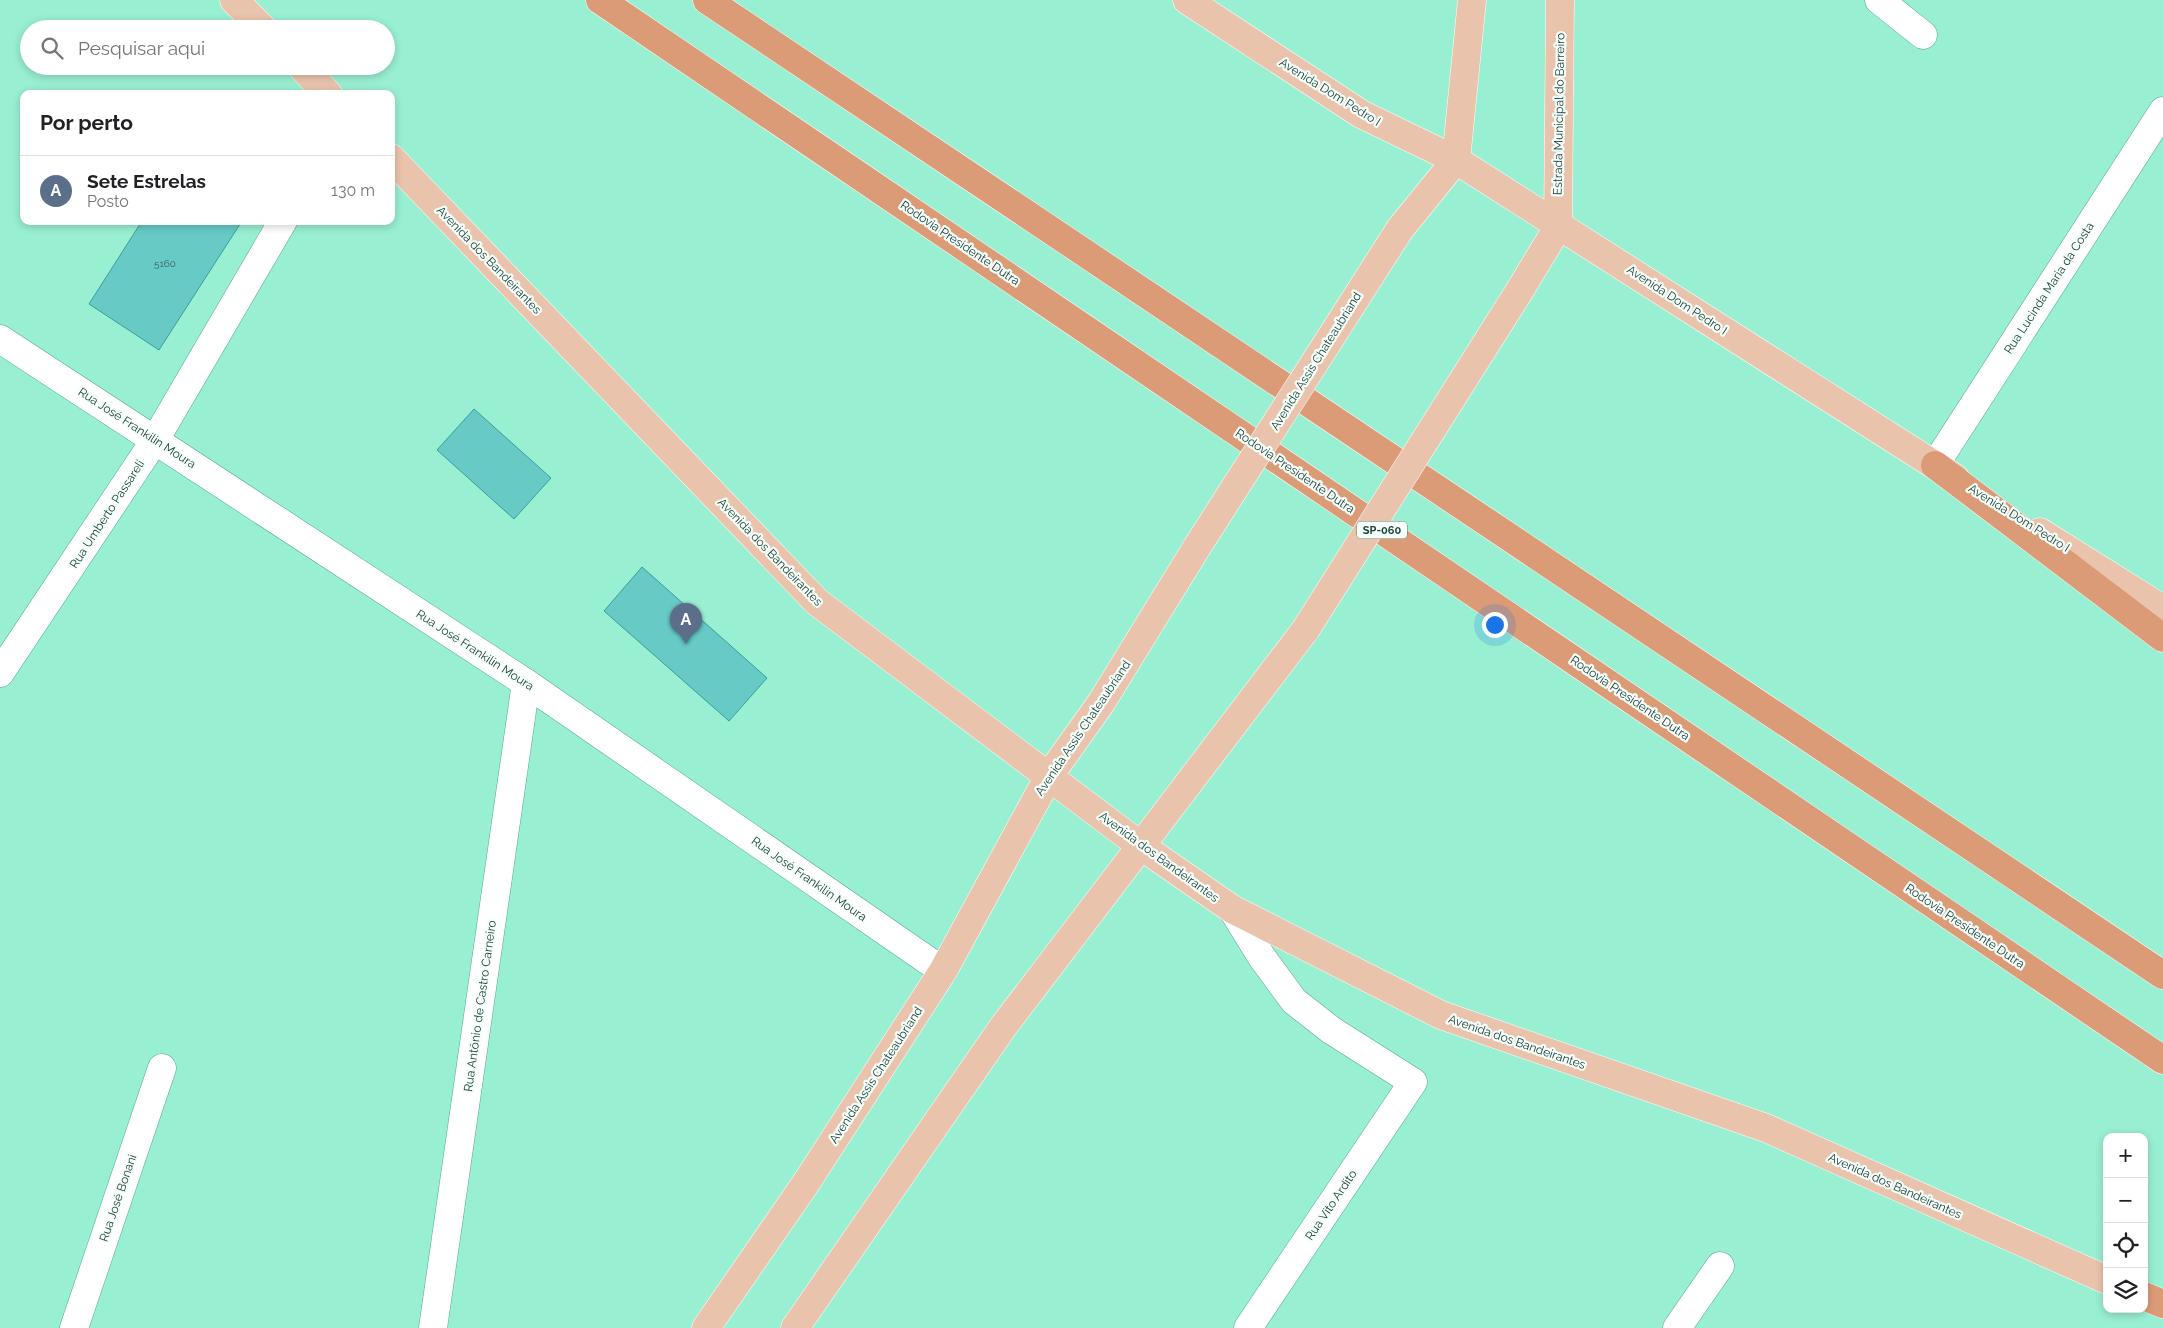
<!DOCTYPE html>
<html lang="pt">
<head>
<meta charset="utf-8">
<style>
	:root { --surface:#fff; --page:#f6f6f6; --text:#202124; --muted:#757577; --line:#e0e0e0; --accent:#db2777 }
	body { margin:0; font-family:Raleway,sans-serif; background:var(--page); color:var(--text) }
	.controls { position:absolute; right:15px; bottom:15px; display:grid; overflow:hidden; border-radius:10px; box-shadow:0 2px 8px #0003 }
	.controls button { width:45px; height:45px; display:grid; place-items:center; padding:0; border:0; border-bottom:1px solid var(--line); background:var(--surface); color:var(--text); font:25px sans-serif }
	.you { position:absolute; left:1494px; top:624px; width:18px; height:18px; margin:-12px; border:4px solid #fff; border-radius:50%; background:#1a73e8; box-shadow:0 0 0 8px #1a73e833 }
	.badge { display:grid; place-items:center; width:32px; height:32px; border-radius:50%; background:var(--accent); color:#fff; font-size:16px; font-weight:700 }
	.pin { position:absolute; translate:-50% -41px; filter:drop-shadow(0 1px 2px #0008) }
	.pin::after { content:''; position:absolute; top:26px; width:18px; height:15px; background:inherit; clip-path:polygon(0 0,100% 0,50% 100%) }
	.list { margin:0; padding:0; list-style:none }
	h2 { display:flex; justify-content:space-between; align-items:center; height:65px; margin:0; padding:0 20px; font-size:21px }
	h2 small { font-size:16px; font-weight:400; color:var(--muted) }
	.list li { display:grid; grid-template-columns:32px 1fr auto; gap:15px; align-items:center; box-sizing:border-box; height:70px; padding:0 20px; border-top:1px solid var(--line) }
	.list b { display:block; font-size:19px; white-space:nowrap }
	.list p { margin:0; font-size:16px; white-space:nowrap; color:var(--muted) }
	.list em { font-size:16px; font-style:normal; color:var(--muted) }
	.icon { flex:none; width:28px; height:28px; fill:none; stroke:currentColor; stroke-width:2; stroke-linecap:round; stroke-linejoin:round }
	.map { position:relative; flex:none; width:2163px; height:1328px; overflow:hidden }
	.search { position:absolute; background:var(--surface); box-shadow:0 2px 8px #0003; left:20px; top:20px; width:375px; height:55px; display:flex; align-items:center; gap:12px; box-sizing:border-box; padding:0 18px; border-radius:28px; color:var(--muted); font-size:19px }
	.panel { position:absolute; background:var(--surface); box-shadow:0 2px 8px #0003; left:20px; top:90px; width:375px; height:135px; border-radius:10px }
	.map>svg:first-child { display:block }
	.building { fill:#67cac5; stroke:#369f9a }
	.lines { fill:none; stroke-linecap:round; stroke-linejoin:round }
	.minor-casing { stroke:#52a98e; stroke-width:29 }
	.major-casing { stroke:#fff; stroke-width:29 }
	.highway-casing { stroke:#fff; stroke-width:29 }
	.minor { stroke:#fff; stroke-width:28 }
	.major { stroke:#eac3ad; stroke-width:28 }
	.highway { stroke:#dc9b77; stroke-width:28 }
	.major-bridge-casing { stroke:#fff; stroke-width:29; stroke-linecap:butt }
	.major-bridge { stroke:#eac3ad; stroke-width:28 }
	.labels { text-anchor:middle; stroke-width:4.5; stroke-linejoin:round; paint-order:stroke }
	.number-label { font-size:10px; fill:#2f6359 }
	.shield { fill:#f6fefb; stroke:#5d7a70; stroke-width:1 }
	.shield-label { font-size:11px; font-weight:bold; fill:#1c4135 }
	.street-label { font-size:12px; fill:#1c4135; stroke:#f6fefb }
</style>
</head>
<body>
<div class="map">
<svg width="2163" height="1328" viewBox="0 0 2163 1328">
	<rect width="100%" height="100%" fill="#99efd2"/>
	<!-- building -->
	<g class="building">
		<path d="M142,221H242L159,350L89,304Z"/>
		<path d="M474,409L551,478L514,519L437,450Z"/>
		<path d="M642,567L767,678L729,721L604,611Z"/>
	</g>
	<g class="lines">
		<defs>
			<g id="minor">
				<path d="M1879,0L1923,35"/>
				<path d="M0,339L526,683L943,971"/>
				<path d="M1935,465L2163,111"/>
				<path d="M0,673L155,440L283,221"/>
				<path d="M1232,909L1261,956L1294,1001L1331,1030L1413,1082L1248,1328"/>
				<path d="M74,1328L162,1068"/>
				<path d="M433,1328L526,683"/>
				<path d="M1677,1328L1720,1266"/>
			</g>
			<g id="major">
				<path d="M234,0L263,29"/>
				<path d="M1187,0L1361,114L1456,160L1955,478"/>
				<path d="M301,66L328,94"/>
				<path d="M391,158L817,602L1141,846L1232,909L1441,1015L1766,1128L2107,1280"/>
				<path d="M1456,160L1472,0"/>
				<path d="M1400,229L1456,160"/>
				<path d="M1520,290L1558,227L1560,0"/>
				<path d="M2040,532L2163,609"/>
				<path d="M706,1328L806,1183L943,971L1049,776L1101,703L1197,547"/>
				<path d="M795,1328L1003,1027L1306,629"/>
			</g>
			<g id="highway">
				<path d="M600,0L2163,1060"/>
				<path d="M707,0L2163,975"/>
				<path d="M1935,465L2163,638"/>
				<path d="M2144,1296L2163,1304"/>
			</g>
		</defs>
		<!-- minor casing -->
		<use href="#minor" class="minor-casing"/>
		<!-- major casing -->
		<use href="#major" class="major-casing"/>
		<!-- highway casing -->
		<use href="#highway" class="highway-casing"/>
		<!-- minor -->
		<use href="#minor" class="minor"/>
		<!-- major -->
		<use href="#major" class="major"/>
		<!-- highway -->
		<use href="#highway" class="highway"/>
		<defs>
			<g id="major-bridge">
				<path d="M1197,547L1400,229"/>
				<path d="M1306,629L1520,290"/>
			</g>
		</defs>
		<!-- major-bridge casing -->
		<use href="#major-bridge" class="major-bridge-casing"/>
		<!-- major-bridge -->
		<use href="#major-bridge" class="major-bridge"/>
	</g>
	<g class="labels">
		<!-- number labels -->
		<g class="number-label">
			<text x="165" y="267">5160</text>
		</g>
		<!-- shield labels -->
		<rect class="shield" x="1357" y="521.5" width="50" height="17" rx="4"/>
		<g class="shield-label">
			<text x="1382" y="534">SP-060</text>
		</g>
		<!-- street labels -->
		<g class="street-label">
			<text transform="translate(1330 92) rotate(32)" y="4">Avenida Dom Pedro I</text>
			<text transform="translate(1559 114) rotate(-89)" y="4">Estrada Municipal do Barreiro</text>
			<text transform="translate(960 243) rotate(34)" y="4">Rodovia Presidente Dutra</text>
			<text transform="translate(489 260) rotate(46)" y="4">Avenida dos Bandeirantes</text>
			<text transform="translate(2049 288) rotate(-57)" y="4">Rua Lucinda Maria da Costa</text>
			<text transform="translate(1677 300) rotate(33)" y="4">Avenida Dom Pedro I</text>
			<text transform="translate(1316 361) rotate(-58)" y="4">Avenida Assis Chateaubriand</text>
			<text transform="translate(137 428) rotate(33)" y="4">Rua José Frankilin Moura</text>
			<text transform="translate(1295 471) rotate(34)" y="4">Rodovia Presidente Dutra</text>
			<text transform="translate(107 514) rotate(-57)" y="4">Rua Umberto Passareli</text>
			<text transform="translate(2019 518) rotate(32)" y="4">Avenida Dom Pedro I</text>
			<text transform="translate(770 552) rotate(46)" y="4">Avenida dos Bandeirantes</text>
			<text transform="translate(475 650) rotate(33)" y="4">Rua José Frankilin Moura</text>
			<text transform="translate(1630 698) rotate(34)" y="4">Rodovia Presidente Dutra</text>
			<text transform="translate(1083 728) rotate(-56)" y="4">Avenida Assis Chateaubriand</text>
			<text transform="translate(1159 857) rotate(36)" y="4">Avenida dos Bandeirantes</text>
			<text transform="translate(809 879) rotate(35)" y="4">Rua José Frankilin Moura</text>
			<text transform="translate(1965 926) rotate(34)" y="4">Rodovia Presidente Dutra</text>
			<text transform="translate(480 1006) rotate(-82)" y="4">Rua Antônio de Castro Carneiro</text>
			<text transform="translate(1517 1042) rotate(19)" y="4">Avenida dos Bandeirantes</text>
			<text transform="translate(876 1075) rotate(-57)" y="4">Avenida Assis Chateaubriand</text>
			<text transform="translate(1895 1186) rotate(24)" y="4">Avenida dos Bandeirantes</text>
			<text transform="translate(118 1198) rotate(-71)" y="4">Rua José Bonani</text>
			<text transform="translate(1331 1205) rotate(-56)" y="4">Rua Vito Ardito</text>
		</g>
	</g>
</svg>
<div class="controls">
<button>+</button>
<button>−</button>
<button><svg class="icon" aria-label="locate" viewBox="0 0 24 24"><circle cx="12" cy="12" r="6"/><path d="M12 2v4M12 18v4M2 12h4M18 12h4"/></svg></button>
<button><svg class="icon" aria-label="layers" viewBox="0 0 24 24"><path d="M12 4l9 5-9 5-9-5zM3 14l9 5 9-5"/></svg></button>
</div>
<div class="you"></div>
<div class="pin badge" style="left:686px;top:644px;background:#5c6f8a">A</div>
<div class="search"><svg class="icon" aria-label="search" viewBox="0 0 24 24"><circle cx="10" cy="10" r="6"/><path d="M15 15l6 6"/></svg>Pesquisar aqui</div>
<section class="panel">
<h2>Por perto<small></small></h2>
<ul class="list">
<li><span class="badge" style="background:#5c6f8a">A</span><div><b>Sete Estrelas</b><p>Posto</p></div><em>130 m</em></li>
</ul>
</section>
</div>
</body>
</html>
